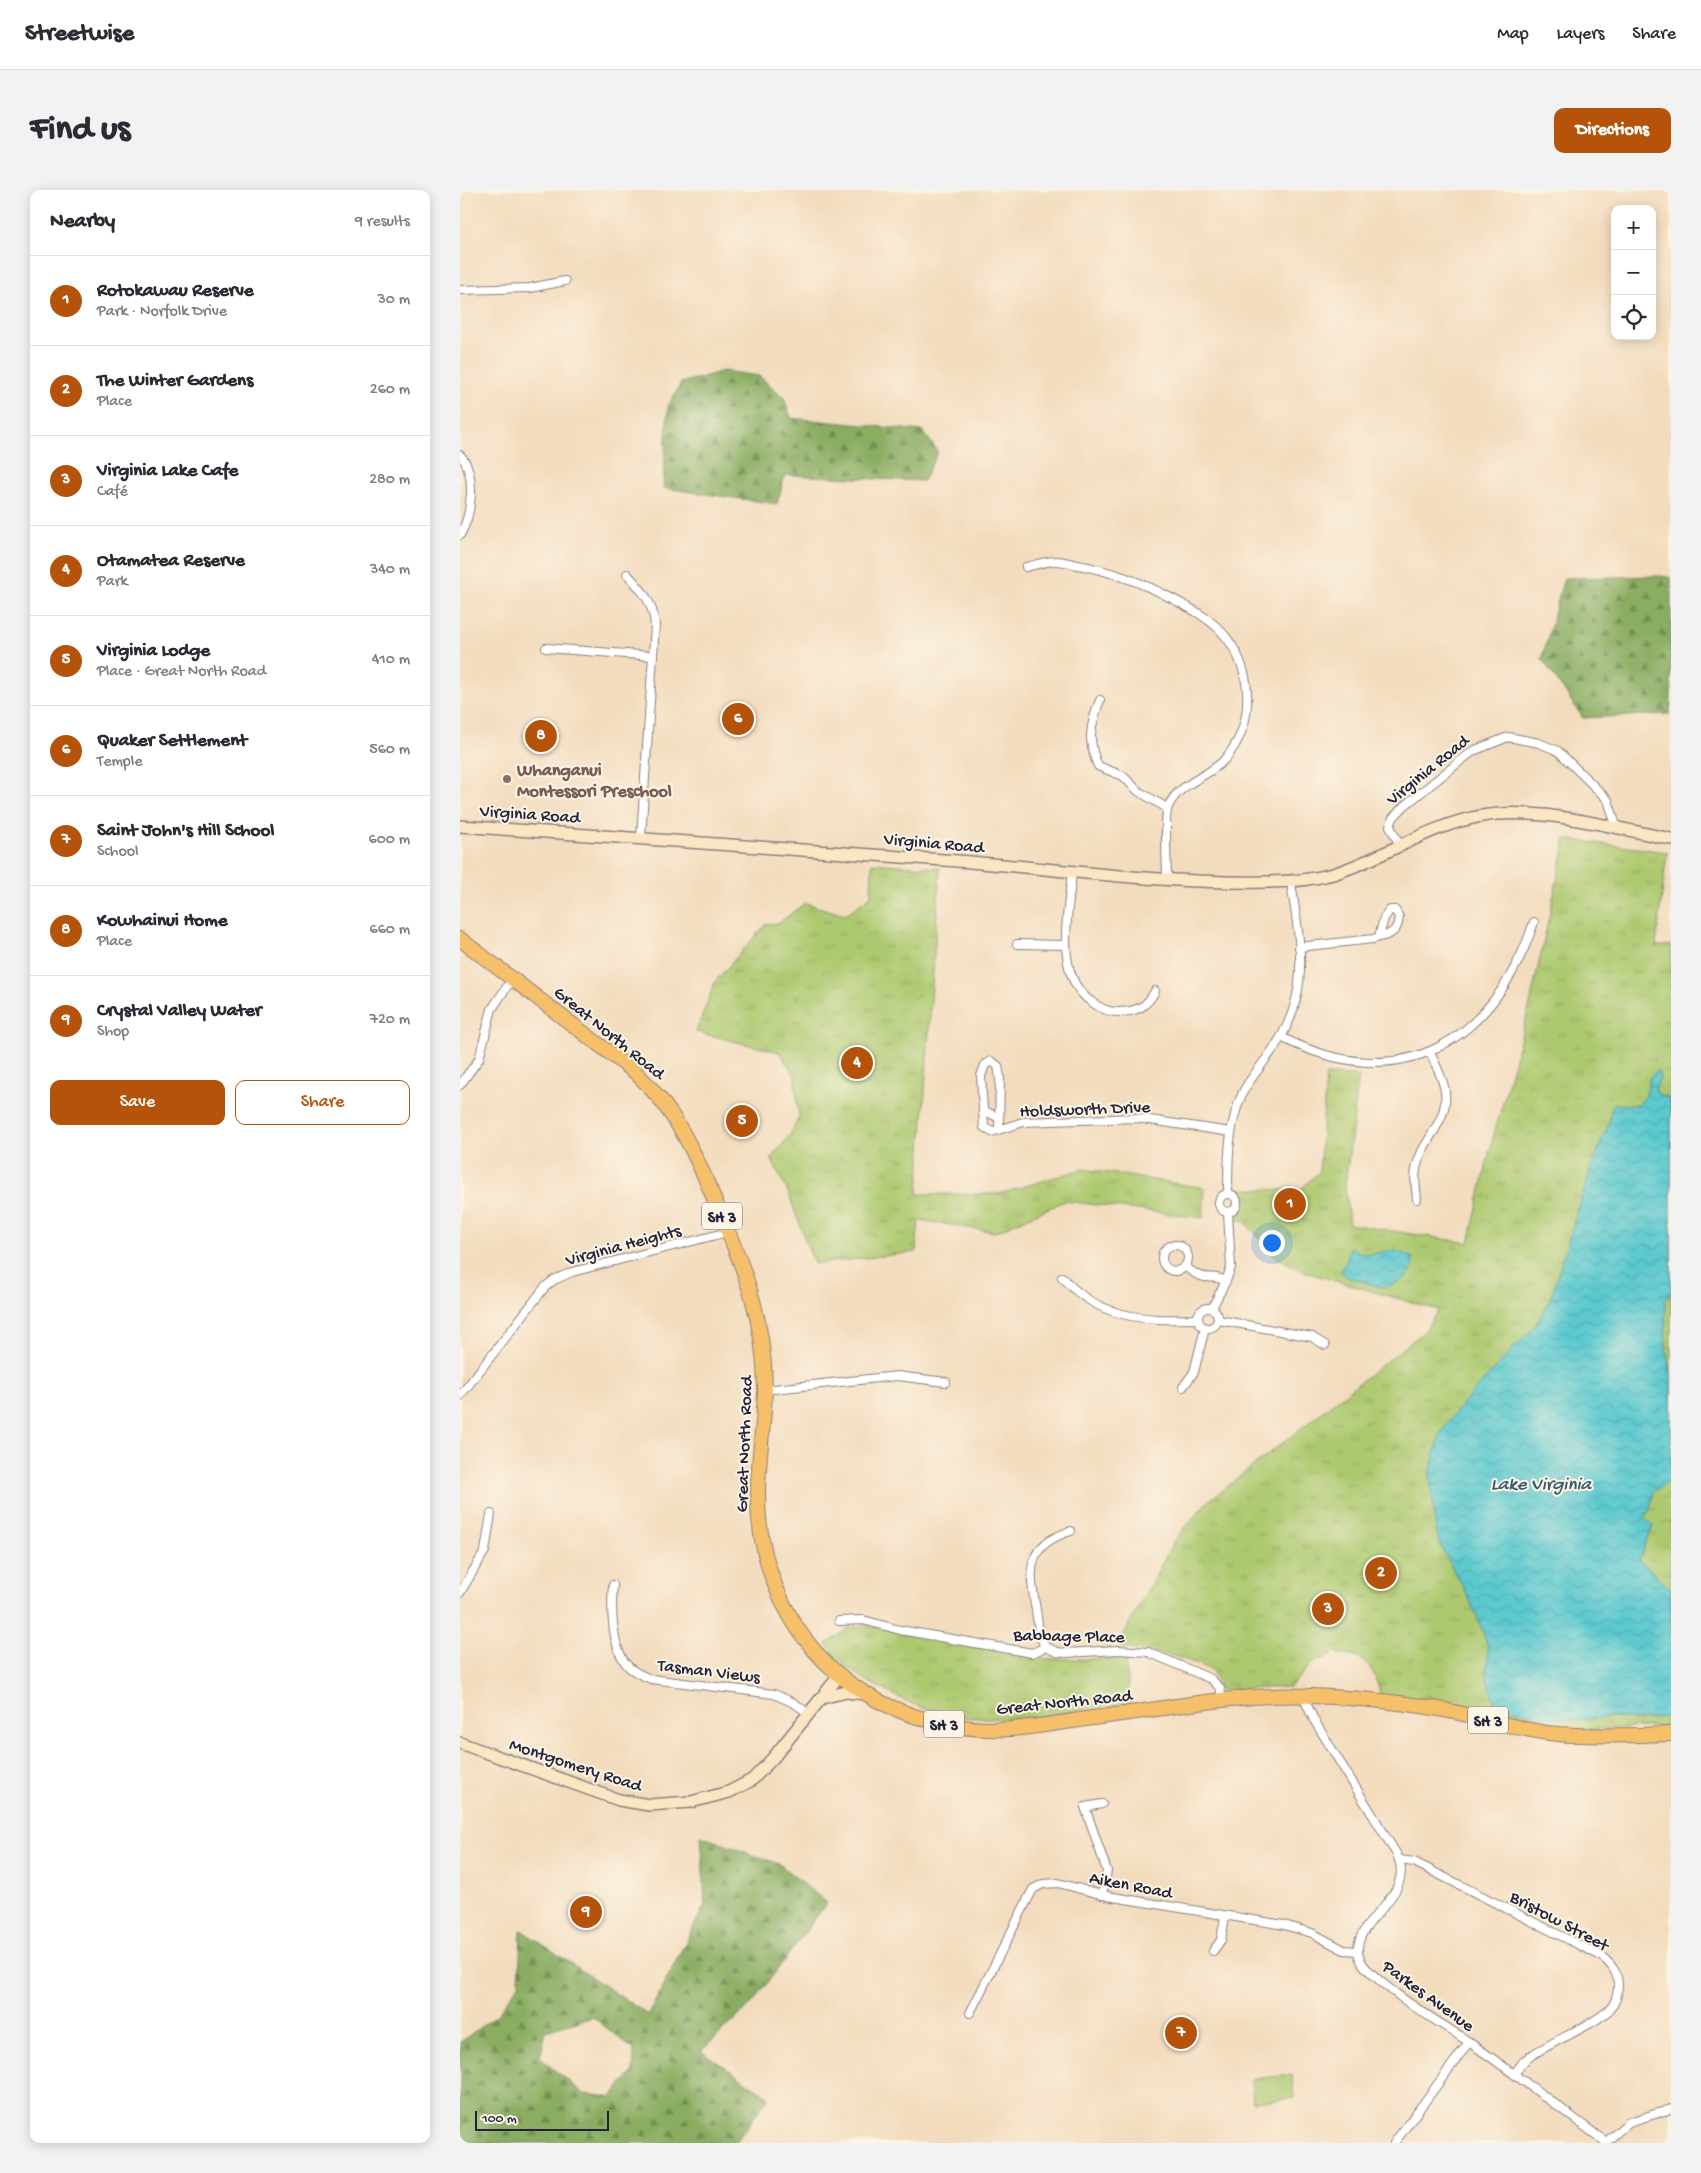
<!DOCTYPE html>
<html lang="en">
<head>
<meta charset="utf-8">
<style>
	:root { --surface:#fff; --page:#f2f2f3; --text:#2b2b33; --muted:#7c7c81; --line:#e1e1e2; --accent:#b45309 }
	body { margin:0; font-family:"Gochi Hand",sans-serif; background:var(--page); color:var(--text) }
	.controls { position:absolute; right:15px; top:15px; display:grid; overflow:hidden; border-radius:10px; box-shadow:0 2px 12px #0003 }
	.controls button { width:45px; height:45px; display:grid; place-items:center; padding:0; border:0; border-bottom:1px solid var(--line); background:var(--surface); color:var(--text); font:25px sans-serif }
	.scale { position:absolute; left:15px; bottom:12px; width:134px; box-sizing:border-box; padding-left:5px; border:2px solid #22223b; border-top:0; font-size:14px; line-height:18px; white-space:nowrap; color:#22223b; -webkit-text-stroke:4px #fcf5e5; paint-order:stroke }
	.you { position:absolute; left:811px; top:1052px; width:18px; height:18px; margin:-12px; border:4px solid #fff; border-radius:50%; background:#1a73e8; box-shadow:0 0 0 8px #1a73e833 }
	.badge { display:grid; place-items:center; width:32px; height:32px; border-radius:50%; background:var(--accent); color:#fff; font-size:16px; font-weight:700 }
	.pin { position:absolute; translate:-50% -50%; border:2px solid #fff; box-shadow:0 1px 5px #0006 }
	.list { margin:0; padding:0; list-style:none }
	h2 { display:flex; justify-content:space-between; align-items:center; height:65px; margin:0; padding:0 20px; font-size:21px }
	h2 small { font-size:16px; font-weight:400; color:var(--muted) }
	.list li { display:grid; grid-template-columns:32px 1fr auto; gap:15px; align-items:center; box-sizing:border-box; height:90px; padding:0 20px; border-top:1px solid var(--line) }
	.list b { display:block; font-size:19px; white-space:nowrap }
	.list p { margin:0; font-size:16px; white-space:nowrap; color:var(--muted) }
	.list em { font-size:16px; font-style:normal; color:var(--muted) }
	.actions { display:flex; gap:10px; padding:15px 20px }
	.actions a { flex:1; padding:11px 0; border:1px solid var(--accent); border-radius:10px; text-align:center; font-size:18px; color:var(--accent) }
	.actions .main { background:var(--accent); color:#fff }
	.icon { flex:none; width:28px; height:28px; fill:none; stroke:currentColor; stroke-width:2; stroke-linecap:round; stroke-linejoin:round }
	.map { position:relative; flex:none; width:1211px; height:1953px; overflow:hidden; border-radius:10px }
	header { display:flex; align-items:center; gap:30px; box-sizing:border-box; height:70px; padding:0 25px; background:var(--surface); border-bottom:1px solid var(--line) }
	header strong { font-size:24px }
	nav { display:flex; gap:28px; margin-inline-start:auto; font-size:18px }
	.intro { display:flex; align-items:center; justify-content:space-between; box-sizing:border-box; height:120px; padding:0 30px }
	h1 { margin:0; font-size:35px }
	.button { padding:12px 22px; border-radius:10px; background:var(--accent); color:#fff; font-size:18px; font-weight:700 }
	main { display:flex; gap:30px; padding:0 30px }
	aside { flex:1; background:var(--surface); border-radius:10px; box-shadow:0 2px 12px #0003 }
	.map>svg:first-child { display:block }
	.green { fill:#adc96f; stroke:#687655 }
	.forest { fill:url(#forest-firs); stroke:#56684e; fill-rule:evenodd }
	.park { fill:url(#park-tufts); stroke:#687655 }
	.water { fill:url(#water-waves); stroke:#3f7685 }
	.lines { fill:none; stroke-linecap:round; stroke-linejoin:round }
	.street-casing { stroke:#8a7f7c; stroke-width:10 }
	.secondary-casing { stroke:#8a7f7c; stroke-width:14 }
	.highway-casing { stroke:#8a7f7c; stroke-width:16 }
	.street { stroke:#fff; stroke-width:8 }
	.secondary { stroke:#fbe6c4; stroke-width:11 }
	.highway { stroke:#f6c06b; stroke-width:14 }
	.education-dot { fill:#8d6e63; stroke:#fcf5e5; stroke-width:2 }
	.labels { text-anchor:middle; stroke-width:4; stroke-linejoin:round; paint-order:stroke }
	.shield { fill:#fcf5e5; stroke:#63616e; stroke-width:1 }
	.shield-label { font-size:16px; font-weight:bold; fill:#22223b }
	.education-label { font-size:18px; font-weight:bold; fill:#785e54; stroke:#fcf5e5; text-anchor:start }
	.street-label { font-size:18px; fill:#22223b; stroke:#fcf5e5 }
	.water-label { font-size:19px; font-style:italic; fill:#365c6f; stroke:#fcf5e5 }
</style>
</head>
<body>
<header>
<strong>Streetwise</strong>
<nav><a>Map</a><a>Layers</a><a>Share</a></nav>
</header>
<div class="intro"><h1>Find us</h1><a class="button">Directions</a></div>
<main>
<aside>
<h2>Nearby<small>9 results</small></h2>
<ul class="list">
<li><span class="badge">1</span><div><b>Rotokawau Reserve</b><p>Park · Norfolk Drive</p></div><em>30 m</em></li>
<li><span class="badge">2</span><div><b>The Winter Gardens</b><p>Place</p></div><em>260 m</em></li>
<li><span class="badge">3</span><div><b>Virginia Lake Cafe</b><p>Café</p></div><em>280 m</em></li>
<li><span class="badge">4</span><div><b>Otamatea Reserve</b><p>Park</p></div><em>340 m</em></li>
<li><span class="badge">5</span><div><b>Virginia Lodge</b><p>Place · Great North Road</p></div><em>410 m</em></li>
<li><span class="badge">6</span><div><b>Quaker Settlement</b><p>Temple</p></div><em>560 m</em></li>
<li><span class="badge">7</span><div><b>Saint John's Hill School</b><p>School</p></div><em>600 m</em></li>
<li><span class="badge">8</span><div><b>Kowhainui Home</b><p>Place</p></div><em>660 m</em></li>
<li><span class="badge">9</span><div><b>Crystal Valley Water</b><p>Shop</p></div><em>720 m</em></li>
</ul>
<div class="actions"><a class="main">Save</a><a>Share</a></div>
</aside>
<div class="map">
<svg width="1211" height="1953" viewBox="0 0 1211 1953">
	<defs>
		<pattern id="forest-firs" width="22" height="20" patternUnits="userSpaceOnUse" patternTransform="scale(1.25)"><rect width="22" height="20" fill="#8aad62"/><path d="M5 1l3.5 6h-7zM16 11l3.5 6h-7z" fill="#708c52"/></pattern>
		<pattern id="park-tufts" width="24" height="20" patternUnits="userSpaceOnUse" patternTransform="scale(1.25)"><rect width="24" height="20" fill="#adc96f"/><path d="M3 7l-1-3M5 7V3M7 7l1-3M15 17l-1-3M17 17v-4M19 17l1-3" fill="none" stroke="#95ac61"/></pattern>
		<pattern id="water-waves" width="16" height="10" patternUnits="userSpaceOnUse" patternTransform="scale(1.25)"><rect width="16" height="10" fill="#5cc9cf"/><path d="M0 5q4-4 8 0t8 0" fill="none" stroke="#50acb3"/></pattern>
	</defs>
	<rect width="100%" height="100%" fill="#fcf5e5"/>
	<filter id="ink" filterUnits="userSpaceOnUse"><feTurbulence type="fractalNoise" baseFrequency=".02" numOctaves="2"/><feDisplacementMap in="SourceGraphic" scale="10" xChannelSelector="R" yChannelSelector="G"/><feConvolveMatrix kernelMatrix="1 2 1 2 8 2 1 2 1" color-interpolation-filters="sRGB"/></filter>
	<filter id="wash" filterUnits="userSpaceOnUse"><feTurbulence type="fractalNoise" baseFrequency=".0096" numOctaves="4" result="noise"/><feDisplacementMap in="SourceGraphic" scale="20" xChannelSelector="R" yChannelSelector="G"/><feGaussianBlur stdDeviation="1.12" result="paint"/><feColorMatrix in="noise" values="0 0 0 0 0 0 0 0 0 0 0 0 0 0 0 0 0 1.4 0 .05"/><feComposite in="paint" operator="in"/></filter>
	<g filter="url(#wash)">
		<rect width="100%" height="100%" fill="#f3dcbe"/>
		<!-- green -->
		<path class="green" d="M832,1885L834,1908L793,1912L791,1889Z"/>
		<!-- forest -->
		<g class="forest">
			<path d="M264,181L299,186L324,208L331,228L463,241L478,262L463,291L325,285L317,314L203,298L208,216L221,193Z"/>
			<path d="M1202,386L1211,388V514L1209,524L1123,528L1082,469L1104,388Z"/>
			<path d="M241,1646L319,1674L367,1713L290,1816L241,1861L309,1907L275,1953H0V1852L37,1825L59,1794L61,1740L188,1825L245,1715ZM133,1827L174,1860L173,1882L151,1907L124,1904L80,1868L86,1841Z"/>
		</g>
		<!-- park -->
		<g class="park">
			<path d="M1106,649L1207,662L1196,756L1211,755V1536L1118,1540L1041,1528L921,1506C913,1478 910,1467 878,1464L877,1462L853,1473L830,1497L760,1500L753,1481C720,1465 697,1462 661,1458L664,1444L714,1351L746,1313L965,1141L978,1120L845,1082L816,1067L784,1031L770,1028L779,999L840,1000L859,982L866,885L899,886L885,995L889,1034L1009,1053L1030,959L1070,814Z"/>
			<path d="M412,673L480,678L458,1004H539L623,979L745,998L743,1028L605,1011L535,1042L459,1030L456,1062L354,1074L328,1002L311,968L329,947L339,927L334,884L319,862L236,842L255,792L306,734L319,733L345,713L385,725L411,706Z"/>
			<path d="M403,1435L585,1469H662L665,1470L671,1513C614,1521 554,1534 496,1526C469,1523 443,1510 418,1497C399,1487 378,1474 367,1454L387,1439Z"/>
		</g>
		<!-- water -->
		<g class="water">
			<path d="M1198,880L1200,888L1195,899L1200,905L1208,908L1211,916V1101L1205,1111L1206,1158L1211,1184V1291L1194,1301L1190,1319L1184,1328L1193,1336L1179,1370L1211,1399V1526L1180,1530L1151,1527L1120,1530L1080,1526L1058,1521L1034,1511L1027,1489L1028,1456L1023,1442L1008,1406L982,1359L976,1343L970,1285L974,1265L981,1243L988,1232L1012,1203L1074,1137L1090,1110L1130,981L1149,933L1152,914L1179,915L1186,905L1190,887Z"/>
			<path d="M890,1057C909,1071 917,1059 936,1061C941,1062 947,1065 952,1067C952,1070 953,1075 953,1078C950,1088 929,1098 920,1097C913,1096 908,1092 902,1091C894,1089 885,1088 881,1081L887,1070Z"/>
		</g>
	</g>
	<g filter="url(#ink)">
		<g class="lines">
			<defs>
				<g id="street">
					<path d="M0,100L70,98L105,91"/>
					<path d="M0,265C17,283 12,325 0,345"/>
					<path d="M566,377C575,375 586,371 596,371C603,371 611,374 618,375C651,381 681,392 711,408C730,418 752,429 766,447C794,483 795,534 765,569C748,588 719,592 708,617C704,624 707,676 707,689"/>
					<path d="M167,384C182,400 193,412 195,435L181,648"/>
					<path d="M86,458L193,466"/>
					<path d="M640,510C630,536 627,551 638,576L663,586L678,601L707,618"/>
					<path d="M940,656L930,636L933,628L944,616L1013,561L1048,547L1079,553L1098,561L1148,610L1157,639"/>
					<path d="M612,681C609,721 592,787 633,813C640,818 649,822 658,822C676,822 687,817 695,801"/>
					<path d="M557,754L606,755"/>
					<path d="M839,757L913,749L919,747L924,728L930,720H935L939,727C938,740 932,745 919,747"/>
					<path d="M821,847C940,908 1034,853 1074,732"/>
					<path d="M0,895L19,869L32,819L52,789"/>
					<path d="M523,920L539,928"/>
					<path d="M539,938L540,888L538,876L531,871L525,875L521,886L524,937L532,942L563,932L676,928L771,942"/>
					<circle cx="768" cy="1013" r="9"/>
					<path d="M768,1004C768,969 768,932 784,900C795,881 810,866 821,847C828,835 834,819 837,805C845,768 836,729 831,692"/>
					<path d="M957,1009C956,999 954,988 956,979C961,950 989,933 985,901C983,888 975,874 970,862"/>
					<circle cx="715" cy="1068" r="13"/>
					<path d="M726,1077C746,1094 751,1083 766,1091"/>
					<path d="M602,1087C640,1130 684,1130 738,1129"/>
					<circle cx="748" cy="1128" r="10"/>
					<path d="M752,1118L766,1091L771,1077L768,1023"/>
					<path d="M759,1130L852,1147L865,1155"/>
					<path d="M723,1197L734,1182L745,1138"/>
					<path d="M305,1200L437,1186L486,1192"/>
					<path d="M0,1206L85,1097L94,1090L112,1082L268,1042"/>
					<path d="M153,1395C151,1418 151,1461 170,1478C176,1483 183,1486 191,1489L314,1504L334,1513L348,1523"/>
					<path d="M0,1403L25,1361L31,1324"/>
					<path d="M379,1431L403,1430L440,1440L572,1463L586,1457L597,1462L605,1463L658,1460L688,1462L751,1489L760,1498L763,1510"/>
					<path d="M586,1457C578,1447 578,1432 576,1420C569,1380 565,1355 611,1341"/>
					<path d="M846,1506V1513L854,1530L936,1663C959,1706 895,1727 898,1762C899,1769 902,1774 907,1779C935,1807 973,1828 1006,1850C1054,1883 1100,1918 1147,1953"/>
					<path d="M642,1614L625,1617L647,1681L642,1705"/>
					<path d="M940,1670L954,1672L1141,1766C1151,1774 1158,1782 1158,1795C1158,1804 1156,1813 1149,1820C1132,1836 1093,1851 1072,1865L1064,1871L1054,1884"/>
					<path d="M753,1761L761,1750L765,1727"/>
					<path d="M510,1823L573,1699L583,1694L598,1693L647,1706L824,1735L852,1743L884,1760L898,1761"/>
					<path d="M1146,1952L1169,1932L1211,1919"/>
					<path d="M934,1953L1009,1852"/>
				</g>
				<g id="secondary">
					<path d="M0,636C166,647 332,658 498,671C599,679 705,694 806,692C828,692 851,690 873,684C924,668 969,635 1022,626C1079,616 1154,638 1211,649"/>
					<path d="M362,1508L386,1502L404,1504"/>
					<path d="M0,1553L159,1610L189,1615L231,1612L269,1602L292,1590L313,1568L379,1486"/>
				</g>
				<path id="highway" d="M0,749L176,883C215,919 235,963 255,1011C283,1075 305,1127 305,1199C304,1242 295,1285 299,1328C303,1375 323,1424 353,1459C402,1516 475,1542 550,1539C580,1537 610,1531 640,1527C710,1518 780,1503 851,1506C898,1508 947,1512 994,1522C1028,1529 1062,1541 1097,1544C1135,1547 1174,1545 1211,1544"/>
			</defs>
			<!-- street casing -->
			<use href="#street" class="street-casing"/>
			<!-- secondary casing -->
			<use href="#secondary" class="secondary-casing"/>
			<!-- highway casing -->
			<use href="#highway" class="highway-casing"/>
			<!-- street -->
			<use href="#street" class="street"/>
			<!-- secondary -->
			<use href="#secondary" class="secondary"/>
			<!-- highway -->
			<use href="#highway" class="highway"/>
		</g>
	</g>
	<!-- markers -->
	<circle class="education-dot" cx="47" cy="589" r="5"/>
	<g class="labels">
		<!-- shield labels -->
		<g class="shield">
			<rect x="242" y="1012.5" width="40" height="27" rx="4"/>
			<rect x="1008" y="1516.5" width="40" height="27" rx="4"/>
			<rect x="464" y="1520.5" width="40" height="27" rx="4"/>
		</g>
		<g class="shield-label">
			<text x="262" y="1032">SH 3</text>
			<text x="1028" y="1536">SH 3</text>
			<text x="484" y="1540">SH 3</text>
		</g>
		<!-- education labels -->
		<g class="education-label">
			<text x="57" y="585">Whanganui<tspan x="57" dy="21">Montessori Preschool</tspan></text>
		</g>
		<!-- street labels -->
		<g class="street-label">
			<text transform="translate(967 579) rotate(-39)" y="6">Virginia Road</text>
			<text transform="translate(70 623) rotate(4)" y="6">Virginia Road</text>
			<text transform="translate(474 652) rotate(5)" y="6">Virginia Road</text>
			<text transform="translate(150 842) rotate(39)" y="6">Great North Road</text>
			<text transform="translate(625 918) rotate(-2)" y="6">Holdsworth Drive</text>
			<text transform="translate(163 1054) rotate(-15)" y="6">Virginia Heights</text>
			<text transform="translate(283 1254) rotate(-88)" y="6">Great North Road</text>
			<text transform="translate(609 1445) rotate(1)" y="6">Babbage Place</text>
			<text transform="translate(249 1480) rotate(7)" y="6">Tasman Views</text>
			<text transform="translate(604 1511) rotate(-6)" y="6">Great North Road</text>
			<text transform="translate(116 1574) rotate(18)" y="6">Montgomery Road</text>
			<text transform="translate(671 1694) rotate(11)" y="6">Aiken Road</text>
			<text transform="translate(1100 1730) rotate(28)" y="6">Bristow Street</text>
			<text transform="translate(969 1805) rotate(36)" y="6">Parkes Avenue</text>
		</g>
		<!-- water labels -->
		<g class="water-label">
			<text x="1081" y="1299">Lake Virginia</text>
		</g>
	</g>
</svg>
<div class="controls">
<button>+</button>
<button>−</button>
<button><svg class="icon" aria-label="locate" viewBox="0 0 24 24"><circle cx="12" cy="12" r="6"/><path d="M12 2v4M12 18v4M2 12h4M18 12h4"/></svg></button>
</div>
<div class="scale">100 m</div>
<div class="you"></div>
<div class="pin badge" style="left:830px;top:1014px">1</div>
<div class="pin badge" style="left:921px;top:1383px">2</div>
<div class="pin badge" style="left:868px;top:1419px">3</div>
<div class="pin badge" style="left:397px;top:873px">4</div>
<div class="pin badge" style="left:282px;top:931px">5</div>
<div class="pin badge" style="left:278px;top:529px">6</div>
<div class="pin badge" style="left:721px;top:1843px">7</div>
<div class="pin badge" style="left:81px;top:546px">8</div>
<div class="pin badge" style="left:126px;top:1722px">9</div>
</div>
</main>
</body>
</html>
